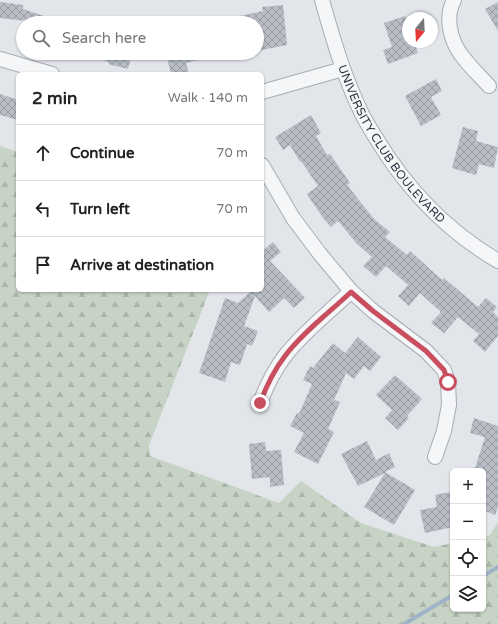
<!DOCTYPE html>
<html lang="en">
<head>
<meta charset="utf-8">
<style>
	:root { --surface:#fff; --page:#f6f6f6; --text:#222; --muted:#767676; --line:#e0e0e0 }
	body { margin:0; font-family:"Varela Round",sans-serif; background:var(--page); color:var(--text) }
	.controls { position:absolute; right:12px; bottom:12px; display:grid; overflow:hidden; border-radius:6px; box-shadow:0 1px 3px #0004 }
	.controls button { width:36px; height:36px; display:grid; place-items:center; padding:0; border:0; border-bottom:1px solid var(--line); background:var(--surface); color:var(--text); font:20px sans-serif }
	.compass { position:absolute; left:402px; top:12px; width:36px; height:36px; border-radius:50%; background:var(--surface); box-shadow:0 1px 3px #0004; rotate:198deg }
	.stop { position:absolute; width:12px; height:12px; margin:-9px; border:3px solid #c84e60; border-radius:50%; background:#fff }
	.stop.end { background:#c84e60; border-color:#fff; box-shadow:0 1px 4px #0008 }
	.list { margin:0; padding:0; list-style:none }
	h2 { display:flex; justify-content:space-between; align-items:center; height:52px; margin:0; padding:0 16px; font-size:17px }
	h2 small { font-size:13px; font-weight:400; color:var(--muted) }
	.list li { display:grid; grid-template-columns:26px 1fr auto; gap:12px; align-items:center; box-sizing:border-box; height:56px; padding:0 16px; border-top:1px solid var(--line) }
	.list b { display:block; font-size:15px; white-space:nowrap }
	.list em { font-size:13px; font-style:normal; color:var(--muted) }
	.icon { flex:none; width:22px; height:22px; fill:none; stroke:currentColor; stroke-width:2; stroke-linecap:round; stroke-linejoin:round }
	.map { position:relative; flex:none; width:498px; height:624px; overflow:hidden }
	.search { position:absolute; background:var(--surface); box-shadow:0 1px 3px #0004; left:16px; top:16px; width:248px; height:44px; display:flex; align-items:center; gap:10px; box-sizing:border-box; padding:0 14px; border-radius:22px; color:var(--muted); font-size:15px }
	.panel { position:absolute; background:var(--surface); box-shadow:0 1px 3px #0004; left:16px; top:72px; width:248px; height:220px; border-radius:6px }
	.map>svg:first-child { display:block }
	.forest { fill:url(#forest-firs) }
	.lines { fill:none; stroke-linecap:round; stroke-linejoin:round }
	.stream { stroke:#9fb3c8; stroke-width:4 }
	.building { fill:url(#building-cross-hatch) }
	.minor-casing { stroke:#a7acb4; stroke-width:16 }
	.minor { stroke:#f5f6f8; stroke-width:14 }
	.route { stroke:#c84e60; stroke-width:5 }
	.labels { text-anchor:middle; stroke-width:4; stroke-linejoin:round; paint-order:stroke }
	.street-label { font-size:12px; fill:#2b3341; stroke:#f2f4f7 }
</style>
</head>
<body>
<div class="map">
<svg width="498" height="624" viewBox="0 0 498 624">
	<defs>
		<pattern id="forest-firs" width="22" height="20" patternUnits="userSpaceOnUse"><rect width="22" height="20" fill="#c7d3c4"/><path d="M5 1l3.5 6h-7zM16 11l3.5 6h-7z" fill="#abb6aa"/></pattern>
		<pattern id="building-cross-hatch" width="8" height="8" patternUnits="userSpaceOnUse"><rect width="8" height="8" fill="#b9bec6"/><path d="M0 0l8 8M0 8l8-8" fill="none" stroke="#979ba2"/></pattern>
	</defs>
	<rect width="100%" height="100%" fill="#e2e5ea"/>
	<!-- forest -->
	<path class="forest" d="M0,146L18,152V290H210L149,445L150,456L279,503L301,481L361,523L434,547L453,543V609H483V537L490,535L498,522V624H0Z"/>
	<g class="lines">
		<!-- stream -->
		<g class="stream">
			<path d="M483,576L498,567"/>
			<path d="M404,624L453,595"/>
		</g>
	</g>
	<!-- building -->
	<g class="building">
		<path d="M0,2L23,5V9L59,21V23H25L26,21L0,18Z"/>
		<path d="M498,2V31L485,9Z"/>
		<path d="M283,5L287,45L257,51V23H230V18L263,11L262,7Z"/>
		<path d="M405,16L408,24V42H414L418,53L388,64L383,50L392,47L384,23Z"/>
		<path d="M89,53H132L128,69L108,64L109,62L89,55Z"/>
		<path d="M166,53H208L209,57L186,63L189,74H171Z"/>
		<path d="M436,79L442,91L431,97L441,115L421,126L405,96Z"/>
		<path d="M0,94L18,100V120L0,115Z"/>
		<path d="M311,115L321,133L316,136L327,155L330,154L350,183L347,185L374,219L390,232L385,237L407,255L410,251L442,280L444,278L478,307L486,298L497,307L493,312L498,317V336L485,352L473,341L479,334L458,317L444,333L431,323L441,312L420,293L409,306L398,296L408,285L386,266L376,277L363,266L372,257L357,244L338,221L331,227L323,218L307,194L318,186L301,161L300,162L290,145L283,150L275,137Z"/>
		<path d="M463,127L478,131L476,141L498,147L494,168L479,164L476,175L452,168Z"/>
		<path d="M273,242L281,252L270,261L305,298L294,308L284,298L269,312L255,296L244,326L258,331L252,346L247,344L240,365L231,362L225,382L199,373L225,298L238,303L250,292L248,290H262V251Z"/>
		<path d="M358,337L381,357L370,371L364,366L354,379L346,373L334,400L340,402L328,429L334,432L318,464L294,452L304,433L290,426L297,413L299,414L312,384L303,380L310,366L313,368L333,343L345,353Z"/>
		<path d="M395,375L422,399L407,416L409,418L398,430L385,418L392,410L376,395Z"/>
		<path d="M474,418L498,426V507L495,515L483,510V471H474L485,437L470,433Z"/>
		<path d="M367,441L376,460L389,453L395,467L385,472L415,490L394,525L364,507L385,473L358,486L341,454Z"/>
		<path d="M265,442L266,451L281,450L284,485L270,487V477L252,479L249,444Z"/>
		<path d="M450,492L453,507V527L425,533L420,510L437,507L435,495Z"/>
	</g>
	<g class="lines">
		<defs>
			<g id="minor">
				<path id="s1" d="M322,0C333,39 344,77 362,114C366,122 371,130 376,138C406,188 447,231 498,261"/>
				<path d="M454,0C445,16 450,39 460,53C468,65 479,75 489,86"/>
				<path d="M0,59L52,74"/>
				<path d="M262,92L343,69"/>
				<path d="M262,165L293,218L320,254L351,291L373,311L426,351L444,370L448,382L449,405L444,431L435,457"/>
				<path d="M260,403C266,387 274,370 285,356C302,333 330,312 351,291"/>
			</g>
		</defs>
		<!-- minor casing -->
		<use href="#minor" class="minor-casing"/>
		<!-- minor -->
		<use href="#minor" class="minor"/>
	</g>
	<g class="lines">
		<!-- route -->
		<path class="route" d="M260,403C266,387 274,370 285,356C302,333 330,312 351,292L373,311L426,351L444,370L448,382"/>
	</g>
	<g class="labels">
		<!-- street labels -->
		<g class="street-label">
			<text dy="4" stroke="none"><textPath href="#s1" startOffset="162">UNIVERSITY CLUB BOULEVARD</textPath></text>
		</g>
	</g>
</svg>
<div class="controls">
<button>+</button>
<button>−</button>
<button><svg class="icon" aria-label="locate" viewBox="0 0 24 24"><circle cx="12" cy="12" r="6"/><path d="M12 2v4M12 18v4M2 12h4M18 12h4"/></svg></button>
<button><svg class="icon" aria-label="layers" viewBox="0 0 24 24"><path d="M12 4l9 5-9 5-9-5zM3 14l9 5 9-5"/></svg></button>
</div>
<svg class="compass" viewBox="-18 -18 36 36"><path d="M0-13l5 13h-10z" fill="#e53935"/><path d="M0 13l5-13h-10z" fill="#767676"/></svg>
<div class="stop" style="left:448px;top:382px"></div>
<div class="stop end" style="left:260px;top:403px"></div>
<div class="search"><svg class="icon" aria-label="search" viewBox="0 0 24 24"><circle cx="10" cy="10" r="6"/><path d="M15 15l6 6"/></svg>Search here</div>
<section class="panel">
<h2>2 min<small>Walk · 140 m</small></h2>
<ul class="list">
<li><svg class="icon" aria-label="ahead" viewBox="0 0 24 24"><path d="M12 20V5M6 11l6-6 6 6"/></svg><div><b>Continue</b></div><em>70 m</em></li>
<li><svg class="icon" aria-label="left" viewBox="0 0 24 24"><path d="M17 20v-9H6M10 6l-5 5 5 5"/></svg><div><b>Turn left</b></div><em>70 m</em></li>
<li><svg class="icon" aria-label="arrive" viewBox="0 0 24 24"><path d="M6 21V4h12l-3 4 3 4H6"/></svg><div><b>Arrive at destination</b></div></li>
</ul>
</section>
</div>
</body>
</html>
